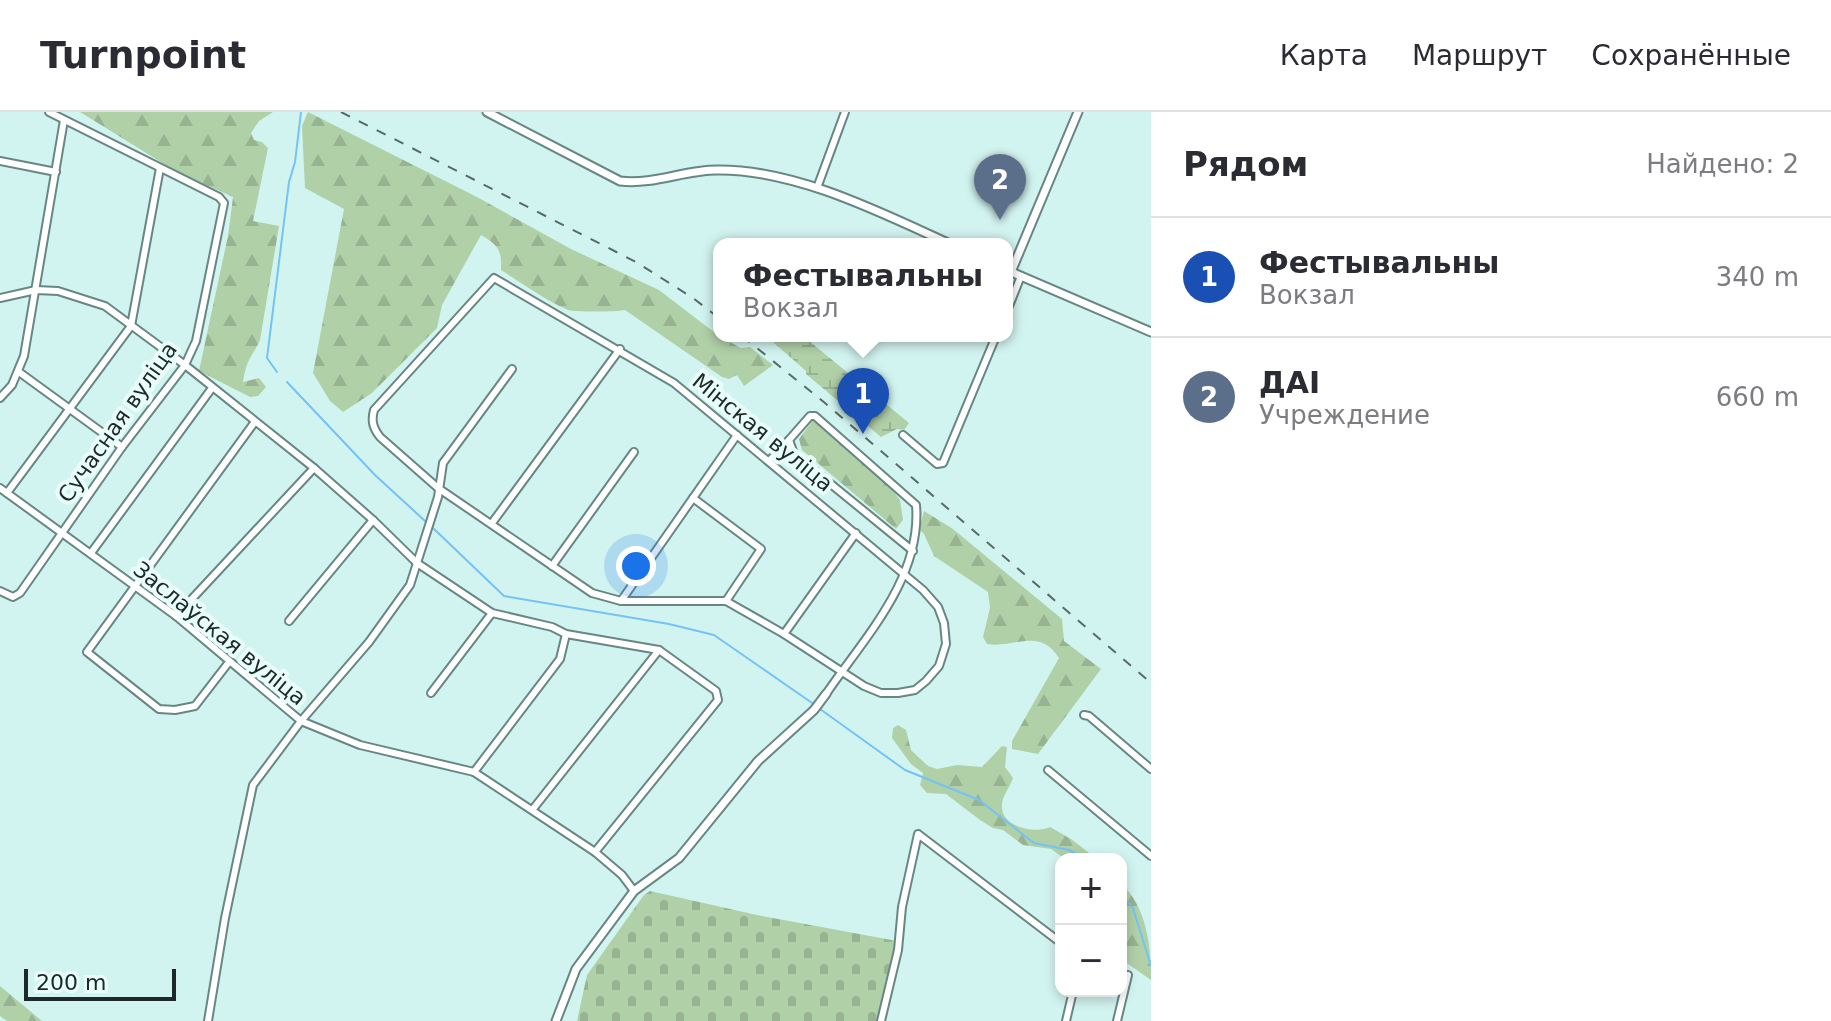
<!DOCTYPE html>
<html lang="ru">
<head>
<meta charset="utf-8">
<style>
	:root { --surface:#fff; --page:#f7f7f7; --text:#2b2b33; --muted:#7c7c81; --line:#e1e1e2; --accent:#a46a29 }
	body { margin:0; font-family:"DejaVu Sans",sans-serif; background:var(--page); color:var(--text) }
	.controls { position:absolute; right:24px; bottom:24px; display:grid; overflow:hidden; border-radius:16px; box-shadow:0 4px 12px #0003 }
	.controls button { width:72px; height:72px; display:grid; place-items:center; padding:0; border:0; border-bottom:2px solid var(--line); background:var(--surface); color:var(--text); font:40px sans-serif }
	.scale { position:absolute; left:24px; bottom:20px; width:152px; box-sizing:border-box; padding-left:8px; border:4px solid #1d2928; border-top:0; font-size:22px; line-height:28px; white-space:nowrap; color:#1d2928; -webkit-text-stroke:6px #e9fefb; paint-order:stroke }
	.you { position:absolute; left:636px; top:454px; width:28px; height:28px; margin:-20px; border:6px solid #fff; border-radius:50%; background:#1a73e8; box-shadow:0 0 0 12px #1a73e833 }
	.badge { display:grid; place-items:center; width:52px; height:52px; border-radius:50%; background:var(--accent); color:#fff; font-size:26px; font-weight:700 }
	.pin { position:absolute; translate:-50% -66px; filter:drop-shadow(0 2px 4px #0008) }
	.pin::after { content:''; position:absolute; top:42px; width:28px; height:24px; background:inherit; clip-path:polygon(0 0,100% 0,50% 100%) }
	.popup { position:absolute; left:713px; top:126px; width:300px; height:104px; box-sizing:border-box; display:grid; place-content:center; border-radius:16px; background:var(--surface); filter:drop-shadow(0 2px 6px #0005); font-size:26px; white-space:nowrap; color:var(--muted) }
	.popup b { font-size:30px; color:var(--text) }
	.popup::after { content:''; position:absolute; left:50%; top:100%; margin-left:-16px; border:16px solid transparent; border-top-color:var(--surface) }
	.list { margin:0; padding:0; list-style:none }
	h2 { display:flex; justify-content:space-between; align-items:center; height:104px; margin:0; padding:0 32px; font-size:34px }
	h2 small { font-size:26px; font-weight:400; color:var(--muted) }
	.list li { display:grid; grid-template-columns:52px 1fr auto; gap:24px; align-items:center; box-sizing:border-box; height:120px; padding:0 32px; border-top:2px solid var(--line) }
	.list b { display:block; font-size:30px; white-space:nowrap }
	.list p { margin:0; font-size:26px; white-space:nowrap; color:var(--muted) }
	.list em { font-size:26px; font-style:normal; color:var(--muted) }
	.map { position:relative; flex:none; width:1151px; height:909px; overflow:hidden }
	header { display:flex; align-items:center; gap:48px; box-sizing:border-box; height:112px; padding:0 40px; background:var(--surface); border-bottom:2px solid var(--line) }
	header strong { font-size:38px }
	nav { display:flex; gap:44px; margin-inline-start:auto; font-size:28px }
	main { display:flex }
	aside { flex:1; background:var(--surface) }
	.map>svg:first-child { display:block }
	.forest { fill:url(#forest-firs) }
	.wetland { fill:url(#wetland-marsh) }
	.cemetery { fill:url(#cemetery-stones) }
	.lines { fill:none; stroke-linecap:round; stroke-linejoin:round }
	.stream { stroke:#74c3f4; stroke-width:2 }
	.minor-casing { stroke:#688784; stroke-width:10 }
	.tertiary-casing { stroke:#688784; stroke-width:11 }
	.minor { stroke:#fff; stroke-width:6 }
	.tertiary { stroke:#fff; stroke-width:7 }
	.rail { stroke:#576a68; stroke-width:2; stroke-dasharray:10 10; stroke-linecap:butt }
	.labels { text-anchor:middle; stroke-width:8; stroke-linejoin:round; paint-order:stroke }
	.street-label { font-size:22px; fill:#1d2928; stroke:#e9fefb }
</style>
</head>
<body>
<header>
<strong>Turnpoint</strong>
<nav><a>Карта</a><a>Маршрут</a><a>Сохранённые</a></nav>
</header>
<main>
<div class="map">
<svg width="1151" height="909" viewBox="0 0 1151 909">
	<defs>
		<pattern id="forest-firs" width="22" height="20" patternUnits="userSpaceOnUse" patternTransform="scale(2)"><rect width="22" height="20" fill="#b0d0a8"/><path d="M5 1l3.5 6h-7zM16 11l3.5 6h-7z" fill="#97b391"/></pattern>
		<pattern id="wetland-marsh" width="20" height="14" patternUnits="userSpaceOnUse" patternTransform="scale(2)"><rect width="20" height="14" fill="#b0d0a8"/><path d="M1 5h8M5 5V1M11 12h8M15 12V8" fill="none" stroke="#97b391"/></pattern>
		<pattern id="cemetery-stones" width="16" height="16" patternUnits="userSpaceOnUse" patternTransform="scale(2)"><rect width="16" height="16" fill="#b0d0a8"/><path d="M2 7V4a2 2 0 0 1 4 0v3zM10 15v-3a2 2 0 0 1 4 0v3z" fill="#97b391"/></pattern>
	</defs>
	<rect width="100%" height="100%" fill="#d2f4f0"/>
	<!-- forest -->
	<g class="forest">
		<path d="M80,0H273L259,9L251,21L254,28L262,30L268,36L253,109L279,114L260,228C251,247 247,246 243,270L259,266L266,275L258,284L250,285L199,259L228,124L233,85L177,60Z"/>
		<path d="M308,0L477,85L571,137L659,178L719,224L741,236L750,235L773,253L744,274L737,263L729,267L722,265L625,198C617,200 573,200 568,198C545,188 522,171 501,158C502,138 498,133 481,123L442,193L437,216L372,281L343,300L330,289L313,261L344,97L305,76L302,14Z"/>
		<path d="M813,308H817L894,380L900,388L903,408L896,417L802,338L799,327Z"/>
		<path d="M924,399L953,417L1062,507L1064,529L1101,557L1038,642L1012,637V629L1059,546C1039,514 1013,537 987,532L983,525L990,496L988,480L934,444L924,422L919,417Z"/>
		<path d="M898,613L906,618L911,638L928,654L937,657L957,653L982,655L1002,634L1007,635L1005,655L1013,666C1010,676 1001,684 1002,696C1003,715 1035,722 1050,715L1071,727L1097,747H1065L1051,737L1023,733L1003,718L993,716L980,708L946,682L927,681L920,673L923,661L911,652L892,626L893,616Z"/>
		<path d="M1121,771C1147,796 1151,834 1151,868L1121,847Z"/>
		<path d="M0,874L42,909H7L0,904Z"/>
	</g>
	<!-- wetland -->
	<path class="wetland" d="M766,224H803L909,311L904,318L897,317L881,325L806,262V259Z"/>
	<!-- cemetery -->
	<path class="cemetery" d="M650,779L757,803L897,829L879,909H577L587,863L644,783Z"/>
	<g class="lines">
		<!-- stream -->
		<g class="stream">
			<path d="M277,260L267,246L289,70L295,50L301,0"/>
			<path d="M287,270L375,363L425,409"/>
			<path d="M433,416L504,484L669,512L714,523L815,593"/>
			<path d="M820,597L905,658L979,688L1034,731L1069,738L1086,747"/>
			<path d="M1121,781L1133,796L1151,854"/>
		</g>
		<defs>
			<g id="minor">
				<path d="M0,49L56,60"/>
				<path d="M817,76L845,0"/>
				<path d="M494,166L674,271L923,478L938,495L944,511L946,532L939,554L926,569L915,578L898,581H881L864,574L784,522L726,489H621L592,481L438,376L380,325C373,316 371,309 374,298Z"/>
				<path d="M0,186L36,178L58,179L105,194L185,253L314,356L373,408L417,451L492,501L552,515L566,522L659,538L716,579L718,588L595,740"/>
				<path d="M1007,199L1021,164"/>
				<path d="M19,260L122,335"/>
				<path d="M0,286L12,273L24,244L64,8"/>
				<path d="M903,323L937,352L943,351L996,224"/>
				<path d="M769,349L789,328"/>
				<path d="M0,376L176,504L301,609L360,633L474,660L595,740L622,763L634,779"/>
				<path d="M7,381L131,214L160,56"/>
				<path d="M693,386L761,437L726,489"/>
				<path d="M492,411L620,237"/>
				<path d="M91,441L212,276"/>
				<path d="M552,454L634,340"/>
				<path d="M0,479L13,485L20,481L122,335L185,253L196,229L224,91L219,85L49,0"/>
				<path d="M621,489L737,323"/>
				<path d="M176,504L314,356"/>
				<path d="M289,509L373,408"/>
				<path d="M784,522L856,421"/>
				<path d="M229,550L195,594L175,598L159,597L87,540L254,311"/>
				<path d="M431,581L492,501"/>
				<path d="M826,582C865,525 922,466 916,393L815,304H810L789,328L794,342L913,439"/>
				<path d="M1084,603L1089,604L1151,657"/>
				<path d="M1048,658L1151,744"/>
				<path d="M474,660L560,547L566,522"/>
				<path d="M533,697L659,538"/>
				<path d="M208,909L225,806L253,673L301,609L369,530L410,473L438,385L443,351L512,257"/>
				<path d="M881,909L898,838L902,795L918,722L1061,831"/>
				<path d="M1066,909L1073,879"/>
				<path d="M1117,909L1128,863"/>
			</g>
			<g id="tertiary">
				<path d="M487,0L620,69C654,73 684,58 717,58C795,57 880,100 950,132"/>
				<path d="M1009,159L1151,220"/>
				<path d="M1011,160L1078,0"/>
				<path d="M556,909L576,857L634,779L679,746L758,649L814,598L826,582"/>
			</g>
		</defs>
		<!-- minor casing -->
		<use href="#minor" class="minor-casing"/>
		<!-- tertiary casing -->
		<use href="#tertiary" class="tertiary-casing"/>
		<!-- minor -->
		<use href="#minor" class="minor"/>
		<!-- tertiary -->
		<use href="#tertiary" class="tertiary"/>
		<!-- rail -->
		<g class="rail">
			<path d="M341,0L636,150L693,186L719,206"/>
			<path d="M742,224L825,291L1151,571"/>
		</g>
	</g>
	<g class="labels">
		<!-- street labels -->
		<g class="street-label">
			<text transform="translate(117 310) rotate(-55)" y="8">Сучасная вуліца</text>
			<text transform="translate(763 320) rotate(39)" y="8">Мінская вуліца</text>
			<text transform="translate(220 521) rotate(39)" y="8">Заслаўская вуліца</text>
		</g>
	</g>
</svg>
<div class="controls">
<button>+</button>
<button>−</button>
</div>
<div class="scale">200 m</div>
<div class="you"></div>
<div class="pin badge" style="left:863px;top:322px;background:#1a4fb4">1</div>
<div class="popup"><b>Фестывальны</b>Вокзал</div>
<div class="pin badge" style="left:1000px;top:108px;background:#5c6f8a">2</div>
</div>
<aside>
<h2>Рядом<small>Найдено: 2</small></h2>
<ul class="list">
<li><span class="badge" style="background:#1a4fb4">1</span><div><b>Фестывальны</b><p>Вокзал</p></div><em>340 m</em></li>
<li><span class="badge" style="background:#5c6f8a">2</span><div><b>ДАІ</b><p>Учреждение</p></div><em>660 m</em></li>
</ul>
</aside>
</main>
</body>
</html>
